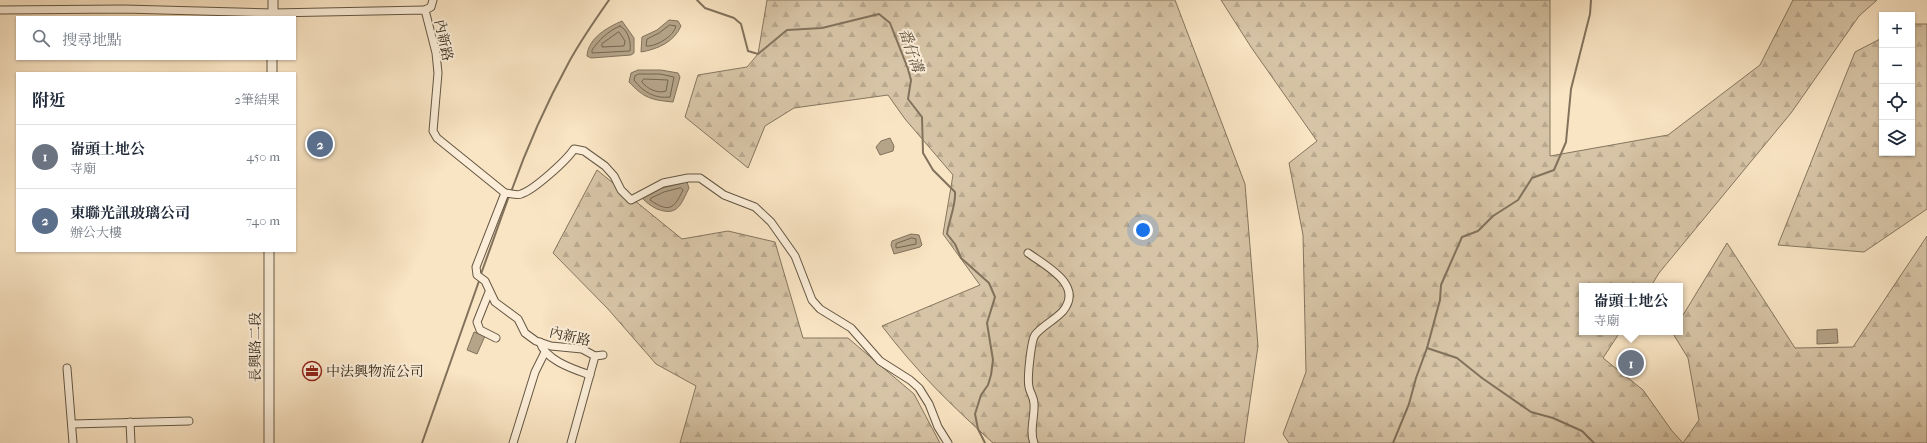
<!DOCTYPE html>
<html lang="zh-TW">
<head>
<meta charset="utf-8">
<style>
	:root { --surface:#fff; --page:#f2f2f3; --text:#1f2937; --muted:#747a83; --line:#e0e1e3; --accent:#111827 }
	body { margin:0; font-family:"IM FELL French Canon","Noto Serif TC",serif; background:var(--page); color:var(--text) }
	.controls { position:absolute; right:12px; top:12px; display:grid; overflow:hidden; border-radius:0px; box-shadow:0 1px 3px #0004 }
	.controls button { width:36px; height:36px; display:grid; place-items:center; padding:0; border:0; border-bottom:1px solid var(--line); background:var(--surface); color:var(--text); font:20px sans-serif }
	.you { position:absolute; left:1143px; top:230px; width:14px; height:14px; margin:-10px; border:3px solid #fff; border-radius:50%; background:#1a73e8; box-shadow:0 0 0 6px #1a73e833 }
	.badge { display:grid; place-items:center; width:26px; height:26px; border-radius:50%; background:var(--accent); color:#fff; font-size:13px; font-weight:700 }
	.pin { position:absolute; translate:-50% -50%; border:2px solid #fff; box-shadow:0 1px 4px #0006 }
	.popup { position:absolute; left:1579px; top:283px; width:104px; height:52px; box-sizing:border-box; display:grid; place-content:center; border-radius:0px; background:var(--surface); filter:drop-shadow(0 1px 3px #0005); font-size:13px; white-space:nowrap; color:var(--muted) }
	.popup b { font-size:15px; color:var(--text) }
	.popup::after { content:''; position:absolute; left:50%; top:100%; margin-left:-8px; border:8px solid transparent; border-top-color:var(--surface) }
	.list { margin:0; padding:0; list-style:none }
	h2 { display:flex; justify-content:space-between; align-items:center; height:52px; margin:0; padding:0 16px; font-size:17px }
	h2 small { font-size:13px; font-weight:400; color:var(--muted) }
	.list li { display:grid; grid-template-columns:26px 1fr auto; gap:12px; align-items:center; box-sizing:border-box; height:64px; padding:0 16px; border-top:1px solid var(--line) }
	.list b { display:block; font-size:15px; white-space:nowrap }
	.list p { margin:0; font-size:13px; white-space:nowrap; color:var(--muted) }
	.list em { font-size:13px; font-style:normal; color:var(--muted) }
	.icon { flex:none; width:22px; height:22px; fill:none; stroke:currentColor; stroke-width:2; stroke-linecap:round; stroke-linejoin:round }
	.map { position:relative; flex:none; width:1927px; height:443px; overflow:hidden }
	.search { position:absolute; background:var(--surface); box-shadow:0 1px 3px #0004; left:16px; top:16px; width:280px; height:44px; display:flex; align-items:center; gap:10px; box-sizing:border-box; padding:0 14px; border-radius:0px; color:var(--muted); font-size:15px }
	.panel { position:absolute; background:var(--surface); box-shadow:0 1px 3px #0004; left:16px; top:72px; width:280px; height:180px; border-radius:0px }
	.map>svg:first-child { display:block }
	.forest { fill:url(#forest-firs); stroke:#85765f }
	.water { fill:#b6a489; stroke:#82725c }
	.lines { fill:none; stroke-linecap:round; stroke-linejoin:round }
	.shore { stroke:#746650; stroke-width:1 }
	.stream { stroke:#82725c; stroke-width:2 }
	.minor-casing { stroke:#645743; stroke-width:9 }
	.tertiary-casing { stroke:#645743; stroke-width:11 }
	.minor { stroke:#fbedd8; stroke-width:7 }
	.tertiary { stroke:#fbedd8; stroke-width:9 }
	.labels { text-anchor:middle; stroke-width:4; stroke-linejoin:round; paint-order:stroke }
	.street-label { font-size:14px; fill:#332818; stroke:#fbedd8 }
	.poi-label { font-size:14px; fill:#332818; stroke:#fbedd8; text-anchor:start }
	.water-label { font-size:15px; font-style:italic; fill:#5a4d3a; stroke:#fbedd8 }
</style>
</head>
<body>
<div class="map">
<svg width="1927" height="443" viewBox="0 0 1927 443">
	<defs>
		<pattern id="forest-firs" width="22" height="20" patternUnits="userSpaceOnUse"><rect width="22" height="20" fill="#d7c4a6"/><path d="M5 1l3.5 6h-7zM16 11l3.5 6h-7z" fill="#b9a88e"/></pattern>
	</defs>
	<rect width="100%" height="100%" fill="#f9e4c3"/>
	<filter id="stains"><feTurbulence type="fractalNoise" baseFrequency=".005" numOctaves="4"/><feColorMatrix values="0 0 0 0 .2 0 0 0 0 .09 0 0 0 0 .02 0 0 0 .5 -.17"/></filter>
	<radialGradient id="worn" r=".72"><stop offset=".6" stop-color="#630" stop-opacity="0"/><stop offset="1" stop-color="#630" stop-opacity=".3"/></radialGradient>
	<!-- forest -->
	<g class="forest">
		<path d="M767,0H1175L1245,184L1258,346L1244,443H993C951,405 916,371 882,326L980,285L943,234L953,175L905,119L888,95L794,108L765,126L748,168L685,117L698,75L747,67L758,54Z"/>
		<path d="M1221,0H1550V156L1668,135L1760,65L1793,0H1877L1859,16L1791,113L1659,273L1651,286H1582V332H1620L1603,358L1643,390L1672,431L1683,443H1289L1283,434L1306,372L1303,235L1289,163L1317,141L1251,47Z"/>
		<path d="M1912,24H1927V209L1864,252L1778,245L1855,52L1882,38V153H1912Z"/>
		<path d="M597,170L682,239L728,231L775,242L803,338H848L914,394L940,443H680L696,386L656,364L608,309L553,253Z"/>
		<path d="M1927,236V443H1683L1699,420L1688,358L1672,332H1680V320L1727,243L1795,348L1853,347Z"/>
	</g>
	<!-- water -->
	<g class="water">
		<path d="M669,20L678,21L681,26C674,42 658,49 641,52L642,37L657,30Z"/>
		<path d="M622,21L634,38V53L631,55L591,58L587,56C588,38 608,27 622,21Z"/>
		<path d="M638,70H661L678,73L680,77L673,102C651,100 644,98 629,82L631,73Z"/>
		<path d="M890,138L894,146L893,151L880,155L876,147L881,141Z"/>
		<path d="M687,182L689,188C681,204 678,217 657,209C651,206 647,203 642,198L662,188Z"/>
		<path d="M911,234L919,235L922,245L920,247L894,254L891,245L892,241Z"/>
		<path d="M1837,329L1838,343L1817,344V330Z"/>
		<path d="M474,332L485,336L477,354L467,350Z"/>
	</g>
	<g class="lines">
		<!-- shore -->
		<g class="shore">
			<path d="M670,25L676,26C674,36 656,47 646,46L647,39L659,33Z"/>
			<path d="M620,26C629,31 631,42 630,51L592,53V50C599,40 608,31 620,26Z"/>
			<path d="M619,32L625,41L624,46L602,47V44Z"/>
			<path d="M639,74H660L674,77L670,97C655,99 643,92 634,80L635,76Z"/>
			<path d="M644,79L668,80L666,91C658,94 647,89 642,82Z"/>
			<path d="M681,188L683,190C674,209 669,213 650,200L651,198L664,192Z"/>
			<path d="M912,238L916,239V244L896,248V244Z"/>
		</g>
		<!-- stream -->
		<g class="stream">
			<path d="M697,0L705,8L734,18L741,24L748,51L758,54L787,30L822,28L879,14L890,23L908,69L911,80L908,99L922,117L923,153L933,170L955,192C956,206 949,219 947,234L955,244L961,258L989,283L995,297L987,323L993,360L991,375L988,385L981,395L975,414L978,429L985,443"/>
			<path d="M511,192C527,147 546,104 569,62C581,40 595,20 609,0"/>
			<path d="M481,274L509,196"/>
			<path d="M1427,348L1457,358L1482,378L1531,412L1553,418L1582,431L1594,443"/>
			<path d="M422,443L479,281"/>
			<path d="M1393,443L1409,404L1416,378L1427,348L1440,300L1441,285L1462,237L1478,231L1493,216L1518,200L1532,178L1554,170L1566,142L1571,89L1590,14L1591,0"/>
		</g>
		<defs>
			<g id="minor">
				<path d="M0,10L124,9L273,13L425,10L436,53L438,73L433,131L437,138L505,193L476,267L477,275L485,281L495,302L518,319L525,333L536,341L551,346L582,349L595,356L603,355"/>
				<path d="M425,10L431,7L433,0"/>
				<path d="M505,193C510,193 517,196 521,194C534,190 567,160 574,149L584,151L605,166L614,176L621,190L631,200L663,183L688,178H700L724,195L755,207L771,222L795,256L812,300L820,309L851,328L880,361L910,380L919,388L929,404L938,427L948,443"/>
				<path d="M1028,253C1046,266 1084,285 1063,311C1055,320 1042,326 1035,335C1031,341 1027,379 1029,387C1030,393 1034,397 1034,404C1035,417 1029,431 1034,443"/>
				<path d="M489,292L477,322L480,330L496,338"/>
				<path d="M540,342C545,360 573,369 590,375"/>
				<path d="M67,368L73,443"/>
				<path d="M130,422L131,443"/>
				<path d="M72,424L189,421"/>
				<path d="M513,443L535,372L545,352"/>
				<path d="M571,443L595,356"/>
			</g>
			<g id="tertiary">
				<path d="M273,17V0"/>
				<path d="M272,73V59"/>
				<path d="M269,251V443"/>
			</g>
		</defs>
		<!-- minor casing -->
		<use href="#minor" class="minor-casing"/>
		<!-- tertiary casing -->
		<use href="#tertiary" class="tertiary-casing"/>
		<!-- minor -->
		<use href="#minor" class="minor"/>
		<!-- tertiary -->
		<use href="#tertiary" class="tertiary"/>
	</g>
	<!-- icons -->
	<defs>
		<symbol id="office-ring" viewBox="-11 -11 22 22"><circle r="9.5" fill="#fbedd8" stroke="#8f2418" stroke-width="1.5"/><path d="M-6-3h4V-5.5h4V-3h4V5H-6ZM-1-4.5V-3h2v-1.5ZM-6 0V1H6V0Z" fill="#8f2418"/></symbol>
	</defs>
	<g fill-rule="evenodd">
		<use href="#office-ring" x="301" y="360" width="22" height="22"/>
	</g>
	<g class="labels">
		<!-- street labels -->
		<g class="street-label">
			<text transform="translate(444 40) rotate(78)" y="5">內新路</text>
			<text transform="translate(570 336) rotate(13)" y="5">內新路</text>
			<text transform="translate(255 347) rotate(-90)" y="5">長興路二段</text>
		</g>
		<!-- poi labels -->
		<g class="poi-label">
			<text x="326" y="376">中法興物流公司</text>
		</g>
		<!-- water labels -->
		<g class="water-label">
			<text transform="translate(911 50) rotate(71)" y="5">番仔溝</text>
		</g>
	</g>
	<rect width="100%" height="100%" filter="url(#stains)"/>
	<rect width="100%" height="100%" fill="url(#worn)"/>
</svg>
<div class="controls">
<button>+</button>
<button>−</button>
<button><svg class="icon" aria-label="locate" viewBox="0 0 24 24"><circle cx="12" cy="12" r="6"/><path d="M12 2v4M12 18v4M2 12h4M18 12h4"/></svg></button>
<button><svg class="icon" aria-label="layers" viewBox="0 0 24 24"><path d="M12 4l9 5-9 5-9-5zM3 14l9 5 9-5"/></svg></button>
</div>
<div class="you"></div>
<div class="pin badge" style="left:1631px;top:363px;background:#6b7280">1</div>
<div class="popup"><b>崙頭土地公</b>寺廟</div>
<div class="pin badge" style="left:320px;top:144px;background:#5c6f8a">2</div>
<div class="search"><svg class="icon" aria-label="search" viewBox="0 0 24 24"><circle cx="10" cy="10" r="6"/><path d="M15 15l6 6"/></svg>搜尋地點</div>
<section class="panel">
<h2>附近<small>2筆結果</small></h2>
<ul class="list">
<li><span class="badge" style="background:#6b7280">1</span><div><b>崙頭土地公</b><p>寺廟</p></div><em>450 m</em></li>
<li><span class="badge" style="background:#5c6f8a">2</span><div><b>東聯光訊玻璃公司</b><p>辦公大樓</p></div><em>740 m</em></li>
</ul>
</section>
</div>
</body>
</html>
